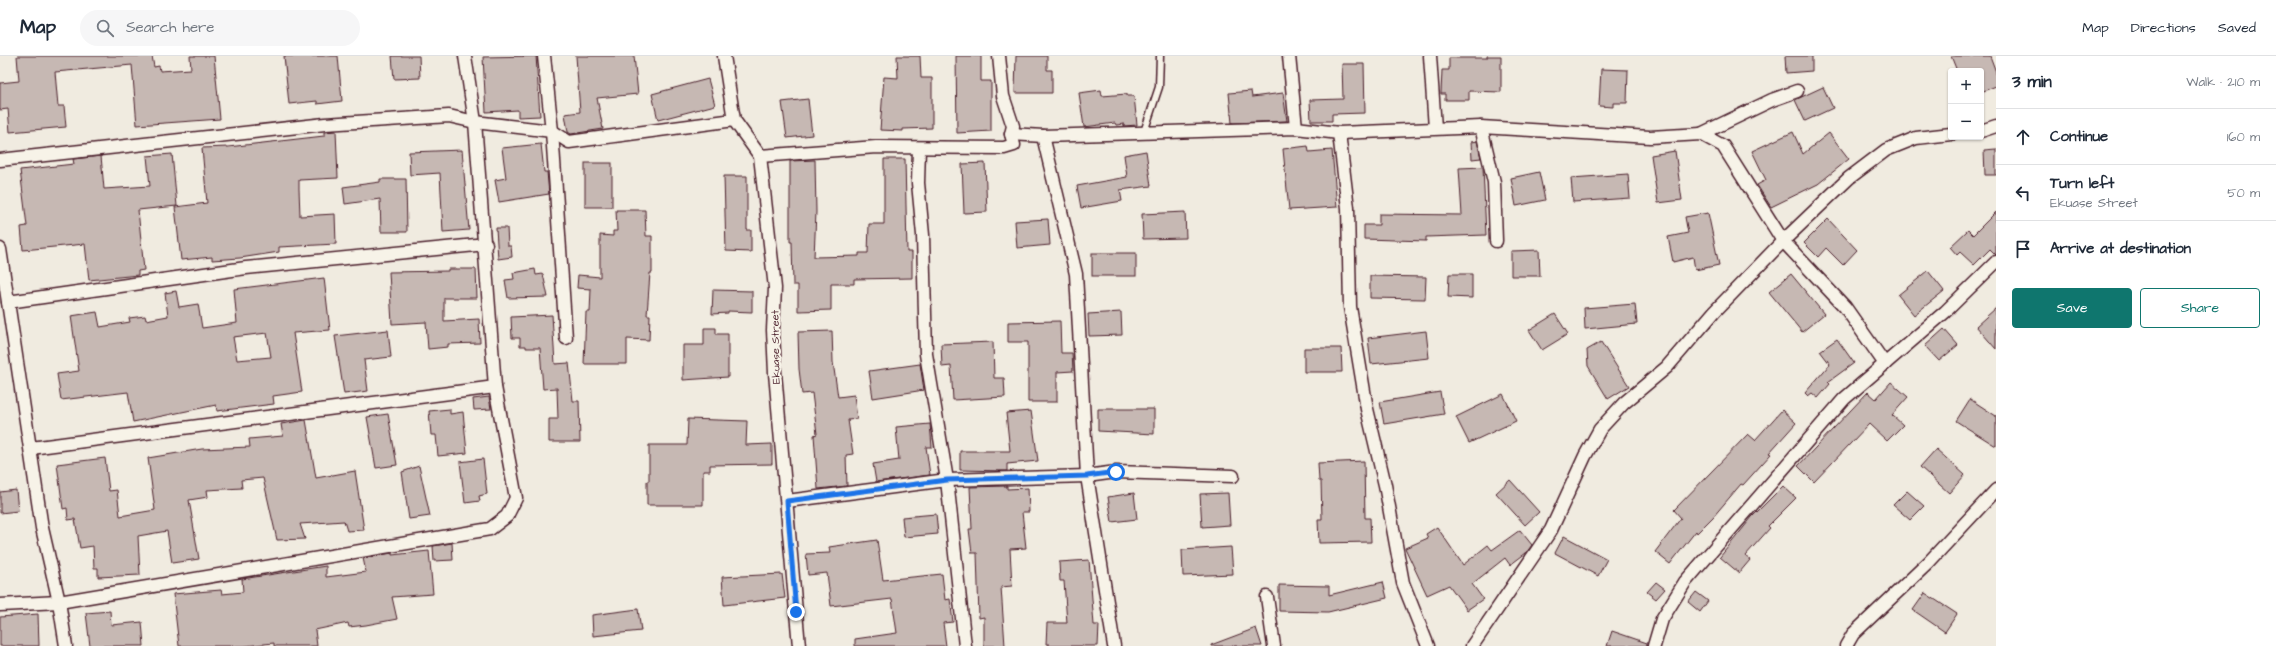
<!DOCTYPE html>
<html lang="en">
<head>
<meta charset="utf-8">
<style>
	:root { --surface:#fff; --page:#f6f6f7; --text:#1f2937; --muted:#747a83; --line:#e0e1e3; --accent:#0f766e }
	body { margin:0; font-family:"Architects Daughter",sans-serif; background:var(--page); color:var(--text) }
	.controls { position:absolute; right:12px; top:12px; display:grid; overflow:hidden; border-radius:4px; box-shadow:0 1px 3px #0004 }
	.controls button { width:36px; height:36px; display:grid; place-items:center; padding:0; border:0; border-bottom:1px solid var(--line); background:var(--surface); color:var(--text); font:20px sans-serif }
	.stop { position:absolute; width:12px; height:12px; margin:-9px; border:3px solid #1a73e8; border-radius:50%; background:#fff }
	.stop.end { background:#1a73e8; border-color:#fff; box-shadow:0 1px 4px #0008 }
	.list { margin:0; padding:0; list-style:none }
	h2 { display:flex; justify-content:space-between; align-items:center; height:52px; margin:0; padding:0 16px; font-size:17px }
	h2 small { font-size:13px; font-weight:400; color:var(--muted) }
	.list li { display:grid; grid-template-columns:26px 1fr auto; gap:12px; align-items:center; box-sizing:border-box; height:56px; padding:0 16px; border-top:1px solid var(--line) }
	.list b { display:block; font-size:15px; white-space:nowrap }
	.list p { margin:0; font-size:13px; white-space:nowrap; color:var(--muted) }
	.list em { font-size:13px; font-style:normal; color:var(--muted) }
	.actions { display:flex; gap:8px; padding:12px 16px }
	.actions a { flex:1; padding:9px 0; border:1px solid var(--accent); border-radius:4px; text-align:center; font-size:14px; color:var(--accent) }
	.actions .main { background:var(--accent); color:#fff }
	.icon { flex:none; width:22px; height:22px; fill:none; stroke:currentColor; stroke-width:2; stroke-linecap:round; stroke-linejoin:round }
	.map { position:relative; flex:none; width:1996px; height:590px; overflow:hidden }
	header { display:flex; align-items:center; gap:24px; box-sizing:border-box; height:56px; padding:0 20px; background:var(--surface); border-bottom:1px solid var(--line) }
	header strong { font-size:19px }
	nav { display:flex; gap:22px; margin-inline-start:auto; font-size:14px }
	.search { width:280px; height:36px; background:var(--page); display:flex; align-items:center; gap:10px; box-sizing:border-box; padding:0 14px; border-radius:22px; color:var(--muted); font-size:15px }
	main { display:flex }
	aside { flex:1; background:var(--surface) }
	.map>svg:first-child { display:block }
	.building { fill:#c6b8b3; stroke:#4a1f2b; fill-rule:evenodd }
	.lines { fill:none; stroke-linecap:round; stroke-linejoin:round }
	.service-casing { stroke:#4a1f2b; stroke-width:9 }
	.minor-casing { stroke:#4a1f2b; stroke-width:15 }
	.service { stroke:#f7f3e8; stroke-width:6 }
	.minor { stroke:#f7f3e8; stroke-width:12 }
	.route { stroke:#1a73e8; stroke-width:5 }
	.labels { text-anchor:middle; stroke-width:4; stroke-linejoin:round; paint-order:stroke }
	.street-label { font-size:11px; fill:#4a1f2b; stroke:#f7f3e8 }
</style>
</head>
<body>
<header>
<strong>Map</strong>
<div class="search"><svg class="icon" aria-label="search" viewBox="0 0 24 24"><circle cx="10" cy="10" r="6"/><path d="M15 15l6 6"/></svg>Search here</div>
<nav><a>Map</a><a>Directions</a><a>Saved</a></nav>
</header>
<main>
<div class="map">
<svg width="1996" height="590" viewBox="0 0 1996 590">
	<rect width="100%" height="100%" fill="#f0ebe0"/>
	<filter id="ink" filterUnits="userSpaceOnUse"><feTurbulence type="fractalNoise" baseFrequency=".025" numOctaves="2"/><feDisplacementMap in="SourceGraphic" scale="8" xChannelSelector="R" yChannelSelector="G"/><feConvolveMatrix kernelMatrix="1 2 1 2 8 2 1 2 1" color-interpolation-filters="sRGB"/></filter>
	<g filter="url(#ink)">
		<!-- building -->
		<g class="building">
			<path d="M17,0H152L154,11L159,10L160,15L191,13L190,0H214L220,63L137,69L132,9L55,16L58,50H64L66,71L10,76L8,53L0,54V27L19,25Z"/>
			<path d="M284,0H338L342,45L317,48V45L289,48Z"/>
			<path d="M392,0H419L420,22L394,23Z"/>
			<path d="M536,0L540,60L518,61V54L486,56L483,1Z"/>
			<path d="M576,0H634L638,38L597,42L603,73L571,78L568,76L565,58L580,56Z"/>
			<path d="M897,0H920L921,22H932V72L903,73V75L880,74L884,21L898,22Z"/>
			<path d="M956,0H981V25H991V75L957,77Z"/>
			<path d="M1016,0H1047V14H1052V37H1015Z"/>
			<path d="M1487,0H1501V36L1469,35V44H1445V38H1441L1442,14H1449V2H1487Z"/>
			<path d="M1785,0H1812V15L1786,17Z"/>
			<path d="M1951,0H1990L1996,16V30L1981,36V15H1957Z"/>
			<path d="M1342,8H1364L1365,57L1332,58V65H1311L1310,44L1343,43Z"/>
			<path d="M1601,13L1628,14L1627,47H1613V51L1599,50Z"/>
			<path d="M708,23L715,49L658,64L652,38Z"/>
			<path d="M1823,31L1833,52L1805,65L1795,44Z"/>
			<path d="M1101,34L1102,40L1127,38V40H1134L1137,69L1124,70V68L1116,69L1115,67L1084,71L1079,37Z"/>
			<path d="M1251,35L1252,41L1283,37L1287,65L1232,67L1229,37Z"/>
			<path d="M808,43L812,79L787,82L782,46Z"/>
			<path d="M336,75L338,122L299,124V133L300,160L335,158L336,188L279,191V196L240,202L212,204V201L181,204L175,151L207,147L202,92L228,91L324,80V76Z"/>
			<path d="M1793,76L1803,98L1829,77L1849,103L1818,128L1771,151L1757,129L1766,124L1752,95Z"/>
			<path d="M1477,85L1481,102L1472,103L1471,86Z"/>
			<path d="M541,88L544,116H547L549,138L499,146L495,124L506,122L502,92Z"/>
			<path d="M1308,90L1309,96L1332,94L1337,151L1289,154L1283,93Z"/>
			<path d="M1996,93V119H1985L1984,94Z"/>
			<path d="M462,94L469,174L443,176L440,117L410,119L409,96Z"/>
			<path d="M1146,95L1151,130L1120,134L1122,145L1081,152L1077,130L1127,121L1124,99Z"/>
			<path d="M1675,95L1682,144L1658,147L1651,99Z"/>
			<path d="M172,98L177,150L138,154L144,214L138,215V219L89,224L85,188L23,194L21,171L27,170L20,114L74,108L73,103L101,100L104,133L150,130L147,100Z"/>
			<path d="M884,103H905L907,196H912V222L854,223V228H831V254L798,255V229H793L792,186H790V105L815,104L816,156L814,201L859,200V197H868L869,168H884Z"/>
			<rect x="585" y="107" width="27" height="44"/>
			<path d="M985,107L987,156L964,157L962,108Z"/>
			<path d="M1483,111L1486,179L1426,181V185L1364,183V169H1379V158L1462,159L1459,112Z"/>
			<path d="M1539,116L1545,144L1516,150L1511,122Z"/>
			<path d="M1628,118L1630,142L1573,146L1571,122Z"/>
			<path d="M724,120H747V174H751V196L726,195Z"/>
			<path d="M380,123H406L407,176H381L380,143L345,148L343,131L380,126Z"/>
			<path d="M616,154H645L646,180H652V217H650L647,259H650L649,284L627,283V308H584L586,256H590L591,233L577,232L578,219L600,221V179L613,180V175H617Z"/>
			<path d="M1185,156L1186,182L1143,183L1142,158Z"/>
			<path d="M1996,156V199L1990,193L1974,209L1960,196L1957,199L1950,191L1968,174L1973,179Z"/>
			<path d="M1708,157L1719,209L1695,214L1693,201L1673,206L1668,181L1688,177L1685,161Z"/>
			<path d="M1048,163L1050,189L1017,192L1015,165Z"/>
			<path d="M1828,163L1857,194L1843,209L1826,192L1818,201L1804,187Z"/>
			<path d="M496,172H507L508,190H511L512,201L498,203Z"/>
			<path d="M1539,194L1540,220H1511V195Z"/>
			<rect x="1092" y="197" width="44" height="23"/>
			<path d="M448,213H476L477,242H444V265L479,263L480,287L448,288V291L428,293L426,266L392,268L389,216L448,215Z"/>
			<path d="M535,213L536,219L543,218L548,241L508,242L505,224L514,223L513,217Z"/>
			<path d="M1928,215L1944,235L1914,259L1898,239Z"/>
			<path d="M1449,218H1472V242L1448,241Z"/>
			<path d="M1791,218L1824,258L1802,276L1769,236Z"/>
			<path d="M1370,220L1426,221L1425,243L1370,242Z"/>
			<path d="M324,222L330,274L293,277L302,336L273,340L274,348L217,355L216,349L133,366L128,336L61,344L57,318L79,315L71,260L97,256L100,271L130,266L129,262L145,260L146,264L168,260L165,237L176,235L179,251L198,248L202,272L237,267L234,233ZM267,277L271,301L237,304L233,281Z"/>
			<path d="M713,234L752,235V256L728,255V257L712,258Z"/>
			<path d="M1635,248L1637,268L1585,273L1584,252Z"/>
			<path d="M1996,252V293L1976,270Z"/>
			<path d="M1121,256L1122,279L1089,280L1088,258Z"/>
			<path d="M1555,258L1568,278L1542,294L1529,274Z"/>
			<path d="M552,259L555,308L569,307L573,345H579L580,386H549V363H558L557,332L543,333L540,292H526V290H520V282H512L511,261Z"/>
			<path d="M1060,265L1061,297H1072L1073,315L1057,316V346H1028V286H1008V266Z"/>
			<path d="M704,272H716V278H728V321L683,324V289H704Z"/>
			<path d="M1944,273L1958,289L1939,305L1925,290Z"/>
			<path d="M388,274L391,301L364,304L368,335L344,338L335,280Z"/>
			<path d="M832,275L833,306L838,341L854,339L857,363L848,364L853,398L846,399L847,430L818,433L814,379L817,378L812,337L802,338L799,313L798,276Z"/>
			<path d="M1426,275L1429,302L1371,308L1368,282Z"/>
			<path d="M1837,283L1854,307L1828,326L1830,328L1818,342L1812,337L1808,340L1805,337L1830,308L1820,295Z"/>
			<path d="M993,286L994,322H1004L1005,341L953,344L951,310L942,311L941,288Z"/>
			<path d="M1601,286L1629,330L1608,343L1588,310L1587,294Z"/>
			<path d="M1304,292H1341L1342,316H1304Z"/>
			<path d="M920,308L924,334L873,342L869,315Z"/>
			<path d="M1891,326L1908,341L1892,359L1903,369L1887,385L1869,368L1814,426L1798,410L1868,336L1876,343Z"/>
			<path d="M1440,336L1444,358L1384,368L1380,346Z"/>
			<path d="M1503,338L1516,365L1469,387L1456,361Z"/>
			<path d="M489,341L491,353L474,354L473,343Z"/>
			<path d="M1970,343L1996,360V390L1956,365Z"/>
			<path d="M450,353V358L463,356L467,397L438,400L436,379H431L429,355Z"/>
			<path d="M1098,353H1154V378L1098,375Z"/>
			<path d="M1782,354L1796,367L1769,397L1771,398L1743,429L1741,428L1713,461L1697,477L1696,475L1670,508L1655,496L1681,462L1674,454L1748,378L1755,384Z"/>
			<path d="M1031,355L1038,405L1007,408V415L960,414V395H1010L1006,357Z"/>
			<path d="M388,358L397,409L376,412L367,361Z"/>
			<path d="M688,363L747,365L746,389L772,388V408L710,409V415H703V449H647V425H649V389H687Z"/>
			<path d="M306,364L316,422L355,415L364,474L347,475L344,465L300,468L305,483L277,484L263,422L241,424L242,432L207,434L208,441L189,444L199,503L172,507L167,475L138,480L140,519L98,521V512H94L93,490L80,492L75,463L68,464L67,452L63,453L57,408L105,402L109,435L117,434L120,460L155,454L148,402L202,393L250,391L249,383L283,380L281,368Z"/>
			<path d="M930,368L932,391H926L930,419L876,426L873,408L899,404L896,371Z"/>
			<path d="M1936,393L1965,419L1949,437L1920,411Z"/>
			<path d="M483,403L487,438L479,440L480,445L465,447L460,406Z"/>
			<path d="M1364,405L1365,462H1370L1371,486L1319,487L1318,463H1322L1321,425H1319L1318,407Z"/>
			<path d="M419,410L430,460L409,463L402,416Z"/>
			<path d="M1510,424L1539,456L1525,469L1496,437Z"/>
			<path d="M1007,430V433L1028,432L1029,456H1022L1026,492L1010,493L1012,530L1001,531L1005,590H984V561L979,562L977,497H972L969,473H972L970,431Z"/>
			<path d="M1783,430L1796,442L1768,470L1770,472L1745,500L1750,504L1739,517L1720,501L1752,461Z"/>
			<path d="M16,434L18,455L0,457V436Z"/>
			<path d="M1907,435L1924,450L1910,464L1893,449Z"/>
			<path d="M1134,437L1137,463L1112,466L1108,441Z"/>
			<path d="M1228,437L1230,469L1202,471L1200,438Z"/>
			<path d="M936,458L938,478L904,481L902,461Z"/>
			<path d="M1437,471L1463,509L1488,489L1492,494L1520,474L1532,489L1526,497L1510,509L1505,502L1472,528L1483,543L1467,554L1449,529L1427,539L1405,492L1428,482L1426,478Z"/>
			<path d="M1564,480L1607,503L1598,520L1555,497Z"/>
			<path d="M877,484L883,524L942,518L945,544L950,543L953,566L943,567L946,590H855V583L897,577L892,543L831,550L827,517L808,519L806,498L830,497L829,491Z"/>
			<path d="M452,487L453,504L434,505L433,490Z"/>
			<path d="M1231,491L1233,518L1183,520L1182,494Z"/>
			<path d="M429,495L433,538L392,541L397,563L366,569L349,571L348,567L315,574L317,590H274V587L244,590H179L173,538L221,534L222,538L243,536L242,523L326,510V521L366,516L363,502L392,497V499Z"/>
			<path d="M1089,504L1094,569H1099L1098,590H1049V588H1046L1047,567H1067L1064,525H1060L1059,506Z"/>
			<path d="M782,518L785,542L724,549L722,521Z"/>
			<path d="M1383,526L1387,542L1328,556L1279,555V529L1329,530V539Z"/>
			<path d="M1656,526L1665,533L1656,543L1647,536Z"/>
			<path d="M1696,536L1708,545L1700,556L1688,546Z"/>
			<path d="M1925,537L1957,558L1945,576L1913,554Z"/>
			<path d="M638,553L641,575L593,580L592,559Z"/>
			<path d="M110,555L111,569L142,566L144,590H90L86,557Z"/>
			<path d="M38,558L39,590H0V561Z"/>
			<path d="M1256,572L1262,590H1211V589Z"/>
			<path d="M1612,575L1647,587V590H1607Z"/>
		</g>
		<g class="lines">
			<defs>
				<path id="service" d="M1144,76L1159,31L1160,0"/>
				<g id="minor">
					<path d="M544,0L552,75L566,282"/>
					<path d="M724,0L734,64L760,100L775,232L773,274L775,317L799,590"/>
					<path d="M1289,0L1296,72"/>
					<path d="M1430,0L1435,72"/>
					<path d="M1481,71L1494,126L1496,185"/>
					<path d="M1981,75L1996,70"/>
					<path d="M1339,77L1348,152L1350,251L1367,353L1385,429L1403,527L1428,590"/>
					<path d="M1011,78L1043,80L1296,72L1339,77L1481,71L1650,81L1701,78L1723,90L1783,185L1845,251L1885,308"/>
					<path d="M1701,78L1772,44L1797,35"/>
					<path d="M1043,80L1076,218L1087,420L1114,590"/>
					<path d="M919,92L918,127L923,179L926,298L947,424L965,590"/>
					<path d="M760,100L876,91L1004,92L1014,89L1011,78L1013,70L1003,40L999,0"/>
					<path d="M0,104L325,68L449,60L475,66L552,75L569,86L734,64"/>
					<path d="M0,193L42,472L59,546L66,590"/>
					<path d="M8,246L246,212L486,188"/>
					<path d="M31,392L495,331"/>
					<path d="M787,445L947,424L1087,420L1116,416L1233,420"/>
					<path d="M1267,541L1274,590"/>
					<path d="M0,549L59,546L490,473L507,460L516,442L495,331L475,66L465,0"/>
					<path d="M1472,590L1551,474L1585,400L1600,373L1624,347L1667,311L1715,255L1783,185L1849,122L1886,94L1916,82L1951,78"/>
					<path d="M1654,590L1662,563L1685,526L1844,343L1945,256L1996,206"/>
					<path d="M1846,590L1853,578L1928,507L1996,434"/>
				</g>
			</defs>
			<!-- service casing -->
			<use href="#service" class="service-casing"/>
			<!-- minor casing -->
			<use href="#minor" class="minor-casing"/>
			<!-- service -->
			<use href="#service" class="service"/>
			<!-- minor -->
			<use href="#minor" class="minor"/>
		</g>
	</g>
	<g class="lines" filter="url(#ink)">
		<!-- route -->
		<path class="route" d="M796,556L787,445L947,424L1087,420L1116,416"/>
	</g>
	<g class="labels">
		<!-- street labels -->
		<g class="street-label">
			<text transform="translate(775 291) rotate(-91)" y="4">Ekuase Street</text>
		</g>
	</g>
</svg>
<div class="controls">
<button>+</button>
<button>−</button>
</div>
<div class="stop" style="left:1116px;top:416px"></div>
<div class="stop end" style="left:796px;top:556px"></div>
</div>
<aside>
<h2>3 min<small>Walk · 210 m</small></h2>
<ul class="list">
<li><svg class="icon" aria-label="ahead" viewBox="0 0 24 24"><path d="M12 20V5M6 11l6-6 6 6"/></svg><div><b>Continue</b></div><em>160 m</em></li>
<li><svg class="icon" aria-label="left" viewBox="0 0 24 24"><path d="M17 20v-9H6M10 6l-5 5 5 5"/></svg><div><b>Turn left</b><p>Ekuase Street</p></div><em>50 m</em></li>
<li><svg class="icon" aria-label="arrive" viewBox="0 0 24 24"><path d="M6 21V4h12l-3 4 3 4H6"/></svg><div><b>Arrive at destination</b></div></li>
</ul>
<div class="actions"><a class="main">Save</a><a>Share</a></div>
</aside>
</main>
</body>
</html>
